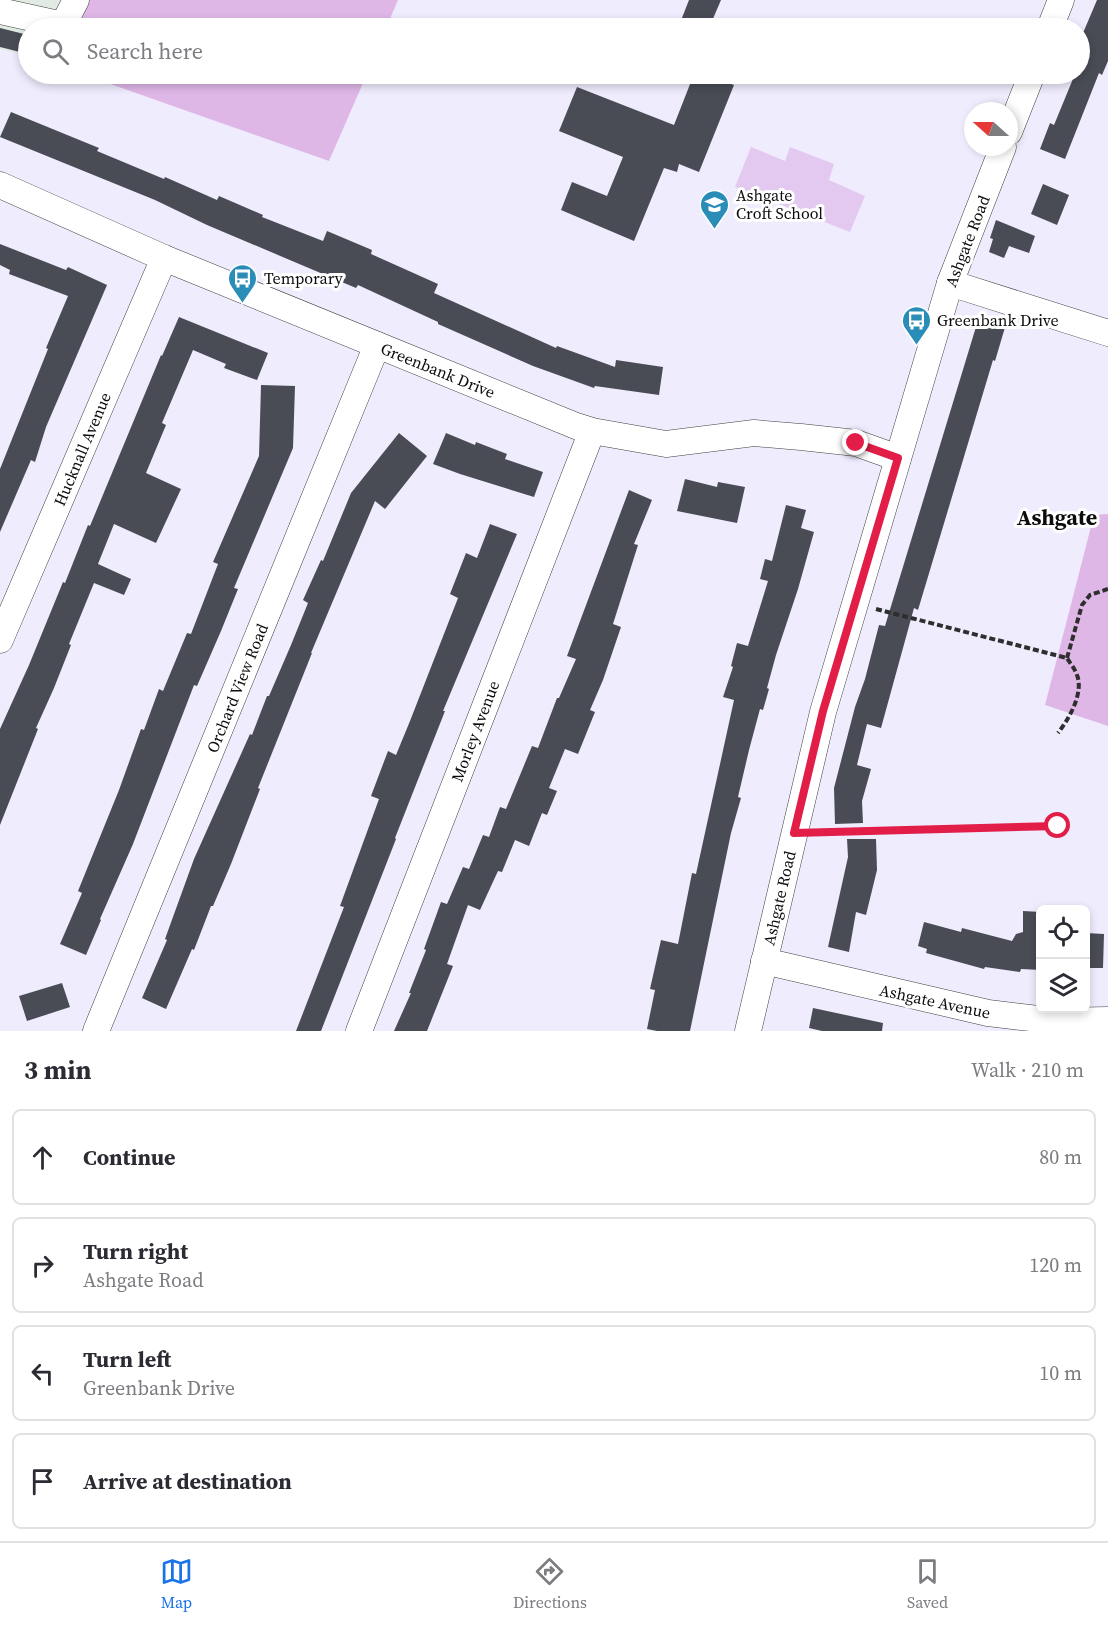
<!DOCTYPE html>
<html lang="en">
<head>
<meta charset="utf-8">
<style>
	:root { --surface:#fff; --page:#f2f2f3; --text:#2b2b33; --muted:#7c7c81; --line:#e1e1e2; --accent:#1a73e8 }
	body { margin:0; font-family:"Source Serif 4",serif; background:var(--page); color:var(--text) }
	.controls { position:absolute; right:18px; bottom:18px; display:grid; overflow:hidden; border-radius:9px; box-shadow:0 3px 9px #0003 }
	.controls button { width:54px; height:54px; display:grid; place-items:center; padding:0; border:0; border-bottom:2px solid var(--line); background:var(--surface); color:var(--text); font:30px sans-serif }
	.compass { position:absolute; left:964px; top:102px; width:54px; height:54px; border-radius:50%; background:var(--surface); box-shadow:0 3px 9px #0003; rotate:291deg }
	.stop { position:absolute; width:18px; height:18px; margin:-14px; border:4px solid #e11d48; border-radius:50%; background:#fff }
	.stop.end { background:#e11d48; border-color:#fff; box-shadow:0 2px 6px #0008 }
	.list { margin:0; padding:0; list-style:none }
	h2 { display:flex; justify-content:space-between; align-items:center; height:78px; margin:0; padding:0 24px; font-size:26px }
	h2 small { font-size:20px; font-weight:400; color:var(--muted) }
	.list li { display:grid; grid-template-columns:39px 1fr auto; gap:18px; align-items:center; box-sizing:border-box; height:96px; margin:0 12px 12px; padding:0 12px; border:2px solid var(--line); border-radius:9px }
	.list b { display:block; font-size:22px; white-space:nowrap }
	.list p { margin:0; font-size:20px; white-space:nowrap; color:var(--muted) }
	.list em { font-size:20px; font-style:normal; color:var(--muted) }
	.icon { flex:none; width:33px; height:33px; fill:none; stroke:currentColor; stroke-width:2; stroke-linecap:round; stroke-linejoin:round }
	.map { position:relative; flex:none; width:1108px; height:1031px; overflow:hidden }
	.search { position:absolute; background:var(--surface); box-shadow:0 3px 9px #0003; left:18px; right:18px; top:18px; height:66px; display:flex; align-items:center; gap:15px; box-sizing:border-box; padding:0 21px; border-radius:33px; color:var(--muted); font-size:22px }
	.sheet { height:510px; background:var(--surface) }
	nav { display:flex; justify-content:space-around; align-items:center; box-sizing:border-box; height:84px; border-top:2px solid var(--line); background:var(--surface); font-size:16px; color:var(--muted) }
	nav a { display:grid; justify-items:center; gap:3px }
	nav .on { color:var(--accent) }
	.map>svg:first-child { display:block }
	.industrial { fill:#e1ebe3 }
	.green { fill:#dfb7e7 }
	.pitch { fill:#e3c9ef }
	.building { fill:#494c55 }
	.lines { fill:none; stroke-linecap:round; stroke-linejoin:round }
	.minor-casing { stroke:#3f3f3f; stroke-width:27 }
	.path { stroke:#2e2e2e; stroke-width:4; stroke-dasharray:6 3; stroke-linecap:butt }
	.minor { stroke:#fff; stroke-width:26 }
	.route { stroke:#e11d48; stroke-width:8 }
	.labels { text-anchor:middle; stroke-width:6; stroke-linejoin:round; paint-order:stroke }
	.poi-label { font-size:16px; fill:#0c0c0c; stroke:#fff; text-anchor:start }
	.street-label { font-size:16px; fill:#0c0c0c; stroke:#fff }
	.district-label { font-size:22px; font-weight:bold; fill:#0c0c0c; stroke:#fff }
</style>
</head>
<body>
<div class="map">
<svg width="1108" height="1031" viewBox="0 0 1108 1031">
	<rect width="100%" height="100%" fill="#efecfe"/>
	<!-- industrial -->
	<path class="industrial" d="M0,0H66L59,28H28V56L0,49Z"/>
	<!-- green -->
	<g class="green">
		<path d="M77,0H398L386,28H67Z"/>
		<path d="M82,74H367L329,161Z"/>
		<path d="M1108,514V726L1045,705L1094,515Z"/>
	</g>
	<!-- pitch -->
	<path class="pitch" d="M751,147L785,161L790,147L834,164L829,180L865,196L850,232L735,187Z"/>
	<!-- building -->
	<g class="building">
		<path d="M689,0H721L709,28H678Z"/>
		<path d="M1097,0H1108V61L1102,75L1099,73L1065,159L1040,149L1050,123L1054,125L1075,74H1080V32L1083,33Z"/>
		<path d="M0,28L28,35V54L0,47Z"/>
		<path d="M694,74H704L734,85L699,172L679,164L677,172L664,168L634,241L561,210L572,182L607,196L623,157L559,131L577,87L674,125Z"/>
		<path d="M11,112L99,148L97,151L164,179L165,177L217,200L219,196L263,215L262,217L323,241L327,231L372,250L371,254L438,284L434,293L556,348L557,346L615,367L616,360L663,367L659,395L595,386L594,388L533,366L438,324V322L358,285L356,288L207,225L155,200L0,137Z"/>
		<path d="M1043,184L1069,195L1057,225L1031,214Z"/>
		<path d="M996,220L1035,236L1029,253L1009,246L1004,258L989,252L993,239L990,238Z"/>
		<path d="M0,244L66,270L68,267L107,285L46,427L35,462L31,460L0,532V469L48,349L46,348L68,296L9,274L10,270L0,265Z"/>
		<path d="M179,317L268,353L257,380L224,368L226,364L193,350L162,423L166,425L146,473L181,489L156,543L114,524L98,564L131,579L124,595L94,583L69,644L71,645L54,688L36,728L38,729L0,825V729L29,665L63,582L65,583L88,525L90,526L161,355L162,356Z"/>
		<path d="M979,317L1006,324L995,361L993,360L918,610L914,608L881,728L867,724L857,765L871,769L862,801L863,823L835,824L834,788L855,707L865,679L879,625L885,626Z"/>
		<path d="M261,385L295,386L293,448L234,588L238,589L221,631L197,686L194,685L133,844L100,919L101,920L86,955L60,944L82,893L78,891L119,790L141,729L144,730L159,689L163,691L187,633L191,634L218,564L213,562L259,456Z"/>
		<path d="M399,433L427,456L385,509L375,501L311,653H312L258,788L260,789L231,864L213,906H211L194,950L192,949L166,1009L142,998L167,940L165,939L194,859L250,734L252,735L267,696H269L291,645L308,603L303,600L321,560L323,561L351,493Z"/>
		<path d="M446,433L475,445L476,442L507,454L505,459L543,472L534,497L460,474L433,464Z"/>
		<path d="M685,479L717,487L718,482L745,487L737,523L677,511Z"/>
		<path d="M629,490L652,500L634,544L638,545L613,624L621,627L603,680L590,710L595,712L578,754L565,749L549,788L557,791L547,815L542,813L529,846L515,840L502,872L498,871L480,910L468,905L447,964L453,966L427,1031H394L411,993H409L426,950L424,949L441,902L447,904L463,867L469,869L483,835L489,837L500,807L506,809L532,746L538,748L557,698H559L576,659L567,656Z"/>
		<path d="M786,505L806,510L801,528L814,532L798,589L776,655L767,688L769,689L763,710L760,709L749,750L738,797L741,798L731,833L690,1031H657L647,1029L655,990L650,989L661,940L678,944L692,873L696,874L734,700L723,697L733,667L731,666L737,643L748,646L768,581L760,579L765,559L772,561Z"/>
		<path d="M490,524L517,534L443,711H445L395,838L396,839L321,1031H296L344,907L340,906L379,799L371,796L388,751L396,755L410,721L458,598L450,594L466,553L477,558Z"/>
		<path d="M847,839H876L877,870L866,915L856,912L849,952L828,947L848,857Z"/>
		<path d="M1023,911L1041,912V970L1021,969L1020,972L985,967L984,969L926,953L927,949L918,946L924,922L961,932L962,928L1012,941L1016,934L1023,932Z"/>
		<path d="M1086,933L1104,934L1103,968H1086Z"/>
		<path d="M62,983L70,1007L27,1021L19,996Z"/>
		<path d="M813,1008L883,1023L882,1031H822L809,1028Z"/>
	</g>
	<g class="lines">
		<defs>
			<g id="minor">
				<path d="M0,11L63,25L76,0"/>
				<path d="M1050,28L1061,0"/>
				<path d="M1009,132L1032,74"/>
				<path d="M0,185L164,258L576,426L592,431L666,444L754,433L801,437L856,443L898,458"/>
				<path d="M950,283L1108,333"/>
				<path d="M0,640L164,258"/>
				<path d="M764,961L988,1013L1055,1021L1108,1020"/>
				<path d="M96,1031L377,345"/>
				<path d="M359,1031L592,431"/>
				<path d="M748,1031L823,712L950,283L1003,147"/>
			</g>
		</defs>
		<!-- minor casing -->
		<use href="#minor" class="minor-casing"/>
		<!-- path -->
		<g class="path">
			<path d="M876,609L1067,658C1070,663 1075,669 1077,675C1084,693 1069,719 1058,733"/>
			<path d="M1067,658L1082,605L1090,595L1108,589"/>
			<path d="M819,832L1058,826"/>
		</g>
		<!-- minor -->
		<use href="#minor" class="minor"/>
	</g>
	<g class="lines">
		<!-- route -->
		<path class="route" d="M856,443L898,458L823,711L794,833L1058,826"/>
	</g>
	<!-- icons -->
	<defs>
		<symbol id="school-pin" viewBox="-11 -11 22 30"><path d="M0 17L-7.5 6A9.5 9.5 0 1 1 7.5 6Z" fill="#298db8" stroke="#fff"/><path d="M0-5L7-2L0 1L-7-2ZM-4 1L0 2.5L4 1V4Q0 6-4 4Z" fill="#fff"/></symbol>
		<symbol id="bus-pin" viewBox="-11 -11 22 30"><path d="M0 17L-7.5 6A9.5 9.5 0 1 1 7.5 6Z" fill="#298db8" stroke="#fff"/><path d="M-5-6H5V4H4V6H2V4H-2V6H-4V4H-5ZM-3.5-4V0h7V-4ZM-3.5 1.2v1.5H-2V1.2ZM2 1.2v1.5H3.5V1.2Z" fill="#fff"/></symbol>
	</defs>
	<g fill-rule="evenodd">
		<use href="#school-pin" x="698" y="188" width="33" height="45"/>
		<use href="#bus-pin" x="226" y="262" width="33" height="45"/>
		<use href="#bus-pin" x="900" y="304" width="33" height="45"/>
	</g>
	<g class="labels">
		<!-- poi labels -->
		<g class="poi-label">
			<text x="736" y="201">Ashgate<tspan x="736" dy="18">Croft School</tspan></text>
			<text x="264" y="284">Temporary</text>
			<text x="937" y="326">Greenbank Drive</text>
		</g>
		<!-- street labels -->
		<g class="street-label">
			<text transform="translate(967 241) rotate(-69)" y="6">Ashgate Road</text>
			<text transform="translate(438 370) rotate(22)" y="6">Greenbank Drive</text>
			<text transform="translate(82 449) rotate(-67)" y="6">Hucknall Avenue</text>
			<text transform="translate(237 688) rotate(-68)" y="6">Orchard View Road</text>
			<text transform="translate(475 731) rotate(-69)" y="6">Morley Avenue</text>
			<text transform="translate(779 898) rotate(-77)" y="6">Ashgate Road</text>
			<text transform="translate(935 1001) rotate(12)" y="6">Ashgate Avenue</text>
		</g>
		<!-- district labels -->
		<g class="district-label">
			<text x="1057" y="525">Ashgate</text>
		</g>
	</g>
</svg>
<div class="controls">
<button><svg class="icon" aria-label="locate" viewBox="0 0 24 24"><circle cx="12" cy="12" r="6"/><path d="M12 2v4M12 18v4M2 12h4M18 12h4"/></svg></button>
<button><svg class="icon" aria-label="layers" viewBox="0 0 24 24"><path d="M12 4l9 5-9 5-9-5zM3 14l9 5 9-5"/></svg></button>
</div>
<svg class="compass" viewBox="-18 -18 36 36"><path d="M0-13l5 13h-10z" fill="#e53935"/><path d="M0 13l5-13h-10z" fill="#7c7c81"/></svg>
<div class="stop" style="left:1058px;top:826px"></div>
<div class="stop end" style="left:856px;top:443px"></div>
<div class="search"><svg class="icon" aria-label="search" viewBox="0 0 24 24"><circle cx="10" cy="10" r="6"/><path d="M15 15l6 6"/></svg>Search here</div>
</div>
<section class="sheet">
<h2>3 min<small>Walk · 210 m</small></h2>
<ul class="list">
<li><svg class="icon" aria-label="ahead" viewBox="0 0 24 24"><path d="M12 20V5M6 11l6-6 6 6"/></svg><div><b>Continue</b></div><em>80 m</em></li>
<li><svg class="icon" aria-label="right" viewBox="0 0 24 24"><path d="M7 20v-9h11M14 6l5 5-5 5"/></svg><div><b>Turn right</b><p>Ashgate Road</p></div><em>120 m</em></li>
<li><svg class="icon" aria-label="left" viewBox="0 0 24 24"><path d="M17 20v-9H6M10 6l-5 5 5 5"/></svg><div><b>Turn left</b><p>Greenbank Drive</p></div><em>10 m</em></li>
<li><svg class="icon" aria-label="arrive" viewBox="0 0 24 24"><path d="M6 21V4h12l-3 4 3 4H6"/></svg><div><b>Arrive at destination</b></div></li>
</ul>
</section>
<nav>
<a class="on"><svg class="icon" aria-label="map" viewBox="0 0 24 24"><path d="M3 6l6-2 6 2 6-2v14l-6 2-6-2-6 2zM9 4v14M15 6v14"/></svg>Map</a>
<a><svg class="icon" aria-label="directions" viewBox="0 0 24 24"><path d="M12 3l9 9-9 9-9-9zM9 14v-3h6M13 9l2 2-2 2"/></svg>Directions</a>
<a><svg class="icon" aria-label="saved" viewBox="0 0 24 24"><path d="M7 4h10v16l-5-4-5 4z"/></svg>Saved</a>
</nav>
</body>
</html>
